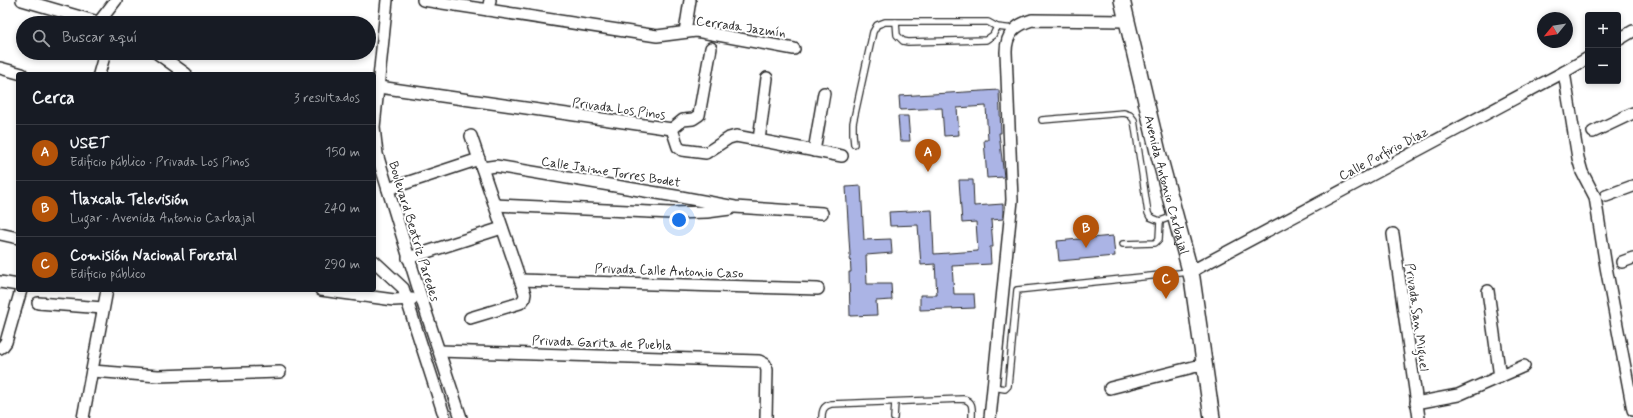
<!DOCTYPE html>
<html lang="es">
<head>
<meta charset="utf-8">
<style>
	:root { --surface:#171b24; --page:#20242c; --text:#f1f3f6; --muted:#9ea1a6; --line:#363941; --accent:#b45309 }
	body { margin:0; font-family:Mynerve,sans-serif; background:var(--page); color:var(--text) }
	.controls { position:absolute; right:12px; top:12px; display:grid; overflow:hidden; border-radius:4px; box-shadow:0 2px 6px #0003 }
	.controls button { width:36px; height:36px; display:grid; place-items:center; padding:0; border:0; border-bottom:1px solid var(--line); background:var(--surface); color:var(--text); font:20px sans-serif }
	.compass { position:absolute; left:1537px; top:12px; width:36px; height:36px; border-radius:50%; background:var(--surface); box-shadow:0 2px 6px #0003; rotate:240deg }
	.you { position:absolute; left:679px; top:220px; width:14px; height:14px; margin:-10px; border:3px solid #fff; border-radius:50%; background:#1a73e8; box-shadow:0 0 0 6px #1a73e833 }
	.badge { display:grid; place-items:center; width:26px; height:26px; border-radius:50%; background:var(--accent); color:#fff; font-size:13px; font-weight:700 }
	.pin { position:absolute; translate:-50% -33px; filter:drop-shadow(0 1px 2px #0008) }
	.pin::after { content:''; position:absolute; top:21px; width:14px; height:12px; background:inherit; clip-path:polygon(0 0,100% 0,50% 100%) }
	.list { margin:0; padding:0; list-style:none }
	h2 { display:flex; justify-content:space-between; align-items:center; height:52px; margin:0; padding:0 16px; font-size:17px }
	h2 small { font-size:13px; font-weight:400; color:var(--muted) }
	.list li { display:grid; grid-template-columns:26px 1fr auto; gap:12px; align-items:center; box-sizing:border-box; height:56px; padding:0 16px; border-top:1px solid var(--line) }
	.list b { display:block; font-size:15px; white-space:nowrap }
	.list p { margin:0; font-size:13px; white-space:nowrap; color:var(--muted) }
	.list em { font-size:13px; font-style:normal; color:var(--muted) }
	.icon { flex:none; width:22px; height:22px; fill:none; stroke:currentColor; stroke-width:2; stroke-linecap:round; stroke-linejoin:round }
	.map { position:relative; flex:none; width:1633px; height:418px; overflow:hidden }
	.search { position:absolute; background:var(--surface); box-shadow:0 2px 6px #0003; left:16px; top:16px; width:360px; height:44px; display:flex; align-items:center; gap:10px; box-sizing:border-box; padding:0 14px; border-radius:22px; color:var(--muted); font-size:15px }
	.panel { position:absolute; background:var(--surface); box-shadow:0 2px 6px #0003; left:16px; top:72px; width:360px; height:220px; border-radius:4px }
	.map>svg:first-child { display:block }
	.building { fill:#abb4e5; stroke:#2b2b2b }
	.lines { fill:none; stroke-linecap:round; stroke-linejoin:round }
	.lane-casing { stroke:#2b2b2b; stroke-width:8 }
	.street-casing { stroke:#2b2b2b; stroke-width:14 }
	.secondary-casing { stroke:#2b2b2b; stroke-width:18 }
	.lane { stroke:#fff; stroke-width:5.5 }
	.street { stroke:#fff; stroke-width:11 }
	.secondary { stroke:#fff; stroke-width:15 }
	.labels { text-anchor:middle; stroke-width:4; stroke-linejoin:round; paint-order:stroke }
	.street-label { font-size:13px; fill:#2b2b2b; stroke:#fff }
</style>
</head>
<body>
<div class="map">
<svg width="1633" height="418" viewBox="0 0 1633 418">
	<rect width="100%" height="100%" fill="#fff"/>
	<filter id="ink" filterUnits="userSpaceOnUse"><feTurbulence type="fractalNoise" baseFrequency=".025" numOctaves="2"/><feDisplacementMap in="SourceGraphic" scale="8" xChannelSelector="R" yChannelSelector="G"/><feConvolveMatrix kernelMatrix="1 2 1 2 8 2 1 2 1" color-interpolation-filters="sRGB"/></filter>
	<g filter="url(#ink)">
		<!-- building -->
		<g class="building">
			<path d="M999,90L1001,133H999L1004,177L987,178L984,140H988L986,106L957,108L959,135L944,136L942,108L900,110L899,96Z"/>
			<path d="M898,116H908L910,141H900Z"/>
			<path d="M959,180H973L974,206L1003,204V219L991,220L993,247H990L991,264L952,266L954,294H974L975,308L920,310V295H937L935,264L921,265L918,225L890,226L889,212L932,210L934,254L978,251L976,222L962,223Z"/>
			<path d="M861,186L864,240L891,239L892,253L866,255L867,284H891L892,300L876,301L877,315L850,316L849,272H851L846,187Z"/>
			<path d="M1113,236L1115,256L1059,261L1057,241Z"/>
		</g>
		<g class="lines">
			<defs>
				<g id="lane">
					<path d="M896,22L897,35L903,41L908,42L986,40L993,35L997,27"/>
					<path d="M1042,120L1124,113L1130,115L1134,120L1148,213L1150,217L1160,221L1174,216"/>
					<path d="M854,144L853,134V123L873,32L877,25L885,22H988L997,27L1014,29"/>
					<path d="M1123,244L1155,243L1159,239L1160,221"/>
					<path d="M993,387L1005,389L1008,386L1017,290L1189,272"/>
					<path d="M822,418C822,411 823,406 831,404L963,399C974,401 972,409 972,418"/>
					<path d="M894,418L895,402"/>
				</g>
				<g id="street">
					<path d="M22,0L101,23"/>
					<path d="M387,0L374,127L377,154L421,297L461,418"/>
					<path d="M423,0L657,36L696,31L794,49"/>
					<path d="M488,10L490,0"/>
					<path d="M99,22L116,0"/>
					<path d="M685,32L690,0"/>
					<path d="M1618,40L1633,31"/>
					<path d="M157,53L186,74"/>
					<path d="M0,68L22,74"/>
					<path d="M1564,72L1578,158L1582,172L1595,197L1606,267L1633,410"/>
					<path d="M99,74L105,53"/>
					<path d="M379,87L672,129"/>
					<path d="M672,129L678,147L682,150L706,153L729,138L736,136L842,156"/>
					<path d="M672,129L683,120L693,119L699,115L711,48"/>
					<path d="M1593,132L1633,113"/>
					<path d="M759,140L767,78"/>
					<path d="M814,151L824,93"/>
					<path d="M482,168L496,166L681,197L735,207L822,213"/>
					<path d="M388,189L479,159"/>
					<path d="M1606,196L1633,186"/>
					<path d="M495,205L672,213L707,212L730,209"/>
					<path d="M0,234L18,238"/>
					<path d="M1393,234L1419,418"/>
					<path d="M408,258L502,228"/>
					<path d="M374,261L403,288L445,418"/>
					<path d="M1622,262L1633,258"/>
					<path d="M1190,272L1564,72L1588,58"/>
					<path d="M520,280L818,289"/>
					<path d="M0,282L18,285"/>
					<path d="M321,290L394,300L412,299"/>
					<path d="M1488,291L1500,377"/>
					<path d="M38,303L103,308"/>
					<path d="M470,318L520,303L524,299L525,294L471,136"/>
					<path d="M0,348L3,346L6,342L21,290"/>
					<path d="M439,351L759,361L765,364L767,370L766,418"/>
					<path d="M92,371L158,376L280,372"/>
					<path d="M1110,388L1205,364"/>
					<path d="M1416,403L1458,395L1524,366"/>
					<path d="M83,418L107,290"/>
					<path d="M990,418L1012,200L1006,52C1006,33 1016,25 1032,20L1126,21"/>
				</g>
				<g id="secondary">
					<path id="s1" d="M1122,0L1158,152L1192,278L1212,418"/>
				</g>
			</defs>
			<!-- lane casing -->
			<use href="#lane" class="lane-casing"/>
			<!-- street casing -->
			<use href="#street" class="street-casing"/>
			<!-- secondary casing -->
			<use href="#secondary" class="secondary-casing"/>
			<!-- lane -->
			<use href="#lane" class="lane"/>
			<!-- street -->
			<use href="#street" class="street"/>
			<!-- secondary -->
			<use href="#secondary" class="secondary"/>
		</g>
	</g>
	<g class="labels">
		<!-- street labels -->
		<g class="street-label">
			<text transform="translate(741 26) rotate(8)" y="5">Cerrada Jazmín</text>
			<text transform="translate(619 108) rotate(8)" y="5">Privada Los Pinos</text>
			<text transform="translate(1383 153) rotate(-28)" y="5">Calle Porfirio Díaz</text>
			<text transform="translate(611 171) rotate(9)" y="5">Calle Jaime Torres Bodet</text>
			<text dy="5" stroke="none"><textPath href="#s1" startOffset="190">Avenida Antonio Carbajal</textPath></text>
			<text transform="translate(415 231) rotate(73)" y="5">Boulevard Beatriz Paredes</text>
			<text transform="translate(669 270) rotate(2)" y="5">Privada Calle Antonio Caso</text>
			<text transform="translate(1418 317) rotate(82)" y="5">Privada San Miguel</text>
			<text transform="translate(602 342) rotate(2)" y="5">Privada Garita de Puebla</text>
		</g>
	</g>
</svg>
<div class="controls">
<button>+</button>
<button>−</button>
</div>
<svg class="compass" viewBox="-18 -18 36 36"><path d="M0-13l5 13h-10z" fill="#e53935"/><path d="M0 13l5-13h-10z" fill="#9ea1a6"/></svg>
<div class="you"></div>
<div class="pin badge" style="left:928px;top:172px">A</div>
<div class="pin badge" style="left:1086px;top:248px">B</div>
<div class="pin badge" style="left:1166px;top:299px">C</div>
<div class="search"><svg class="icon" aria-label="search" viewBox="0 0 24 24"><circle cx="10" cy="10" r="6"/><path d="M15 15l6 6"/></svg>Buscar aquí</div>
<section class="panel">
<h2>Cerca<small>3 resultados</small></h2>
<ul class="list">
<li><span class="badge">A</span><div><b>USET</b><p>Edificio público · Privada Los Pinos</p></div><em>150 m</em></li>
<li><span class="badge">B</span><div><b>Tlaxcala Televisión</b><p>Lugar · Avenida Antonio Carbajal</p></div><em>240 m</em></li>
<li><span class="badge">C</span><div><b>Comisión Nacional Forestal</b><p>Edificio público</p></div><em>290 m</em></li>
</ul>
</section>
</div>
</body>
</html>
